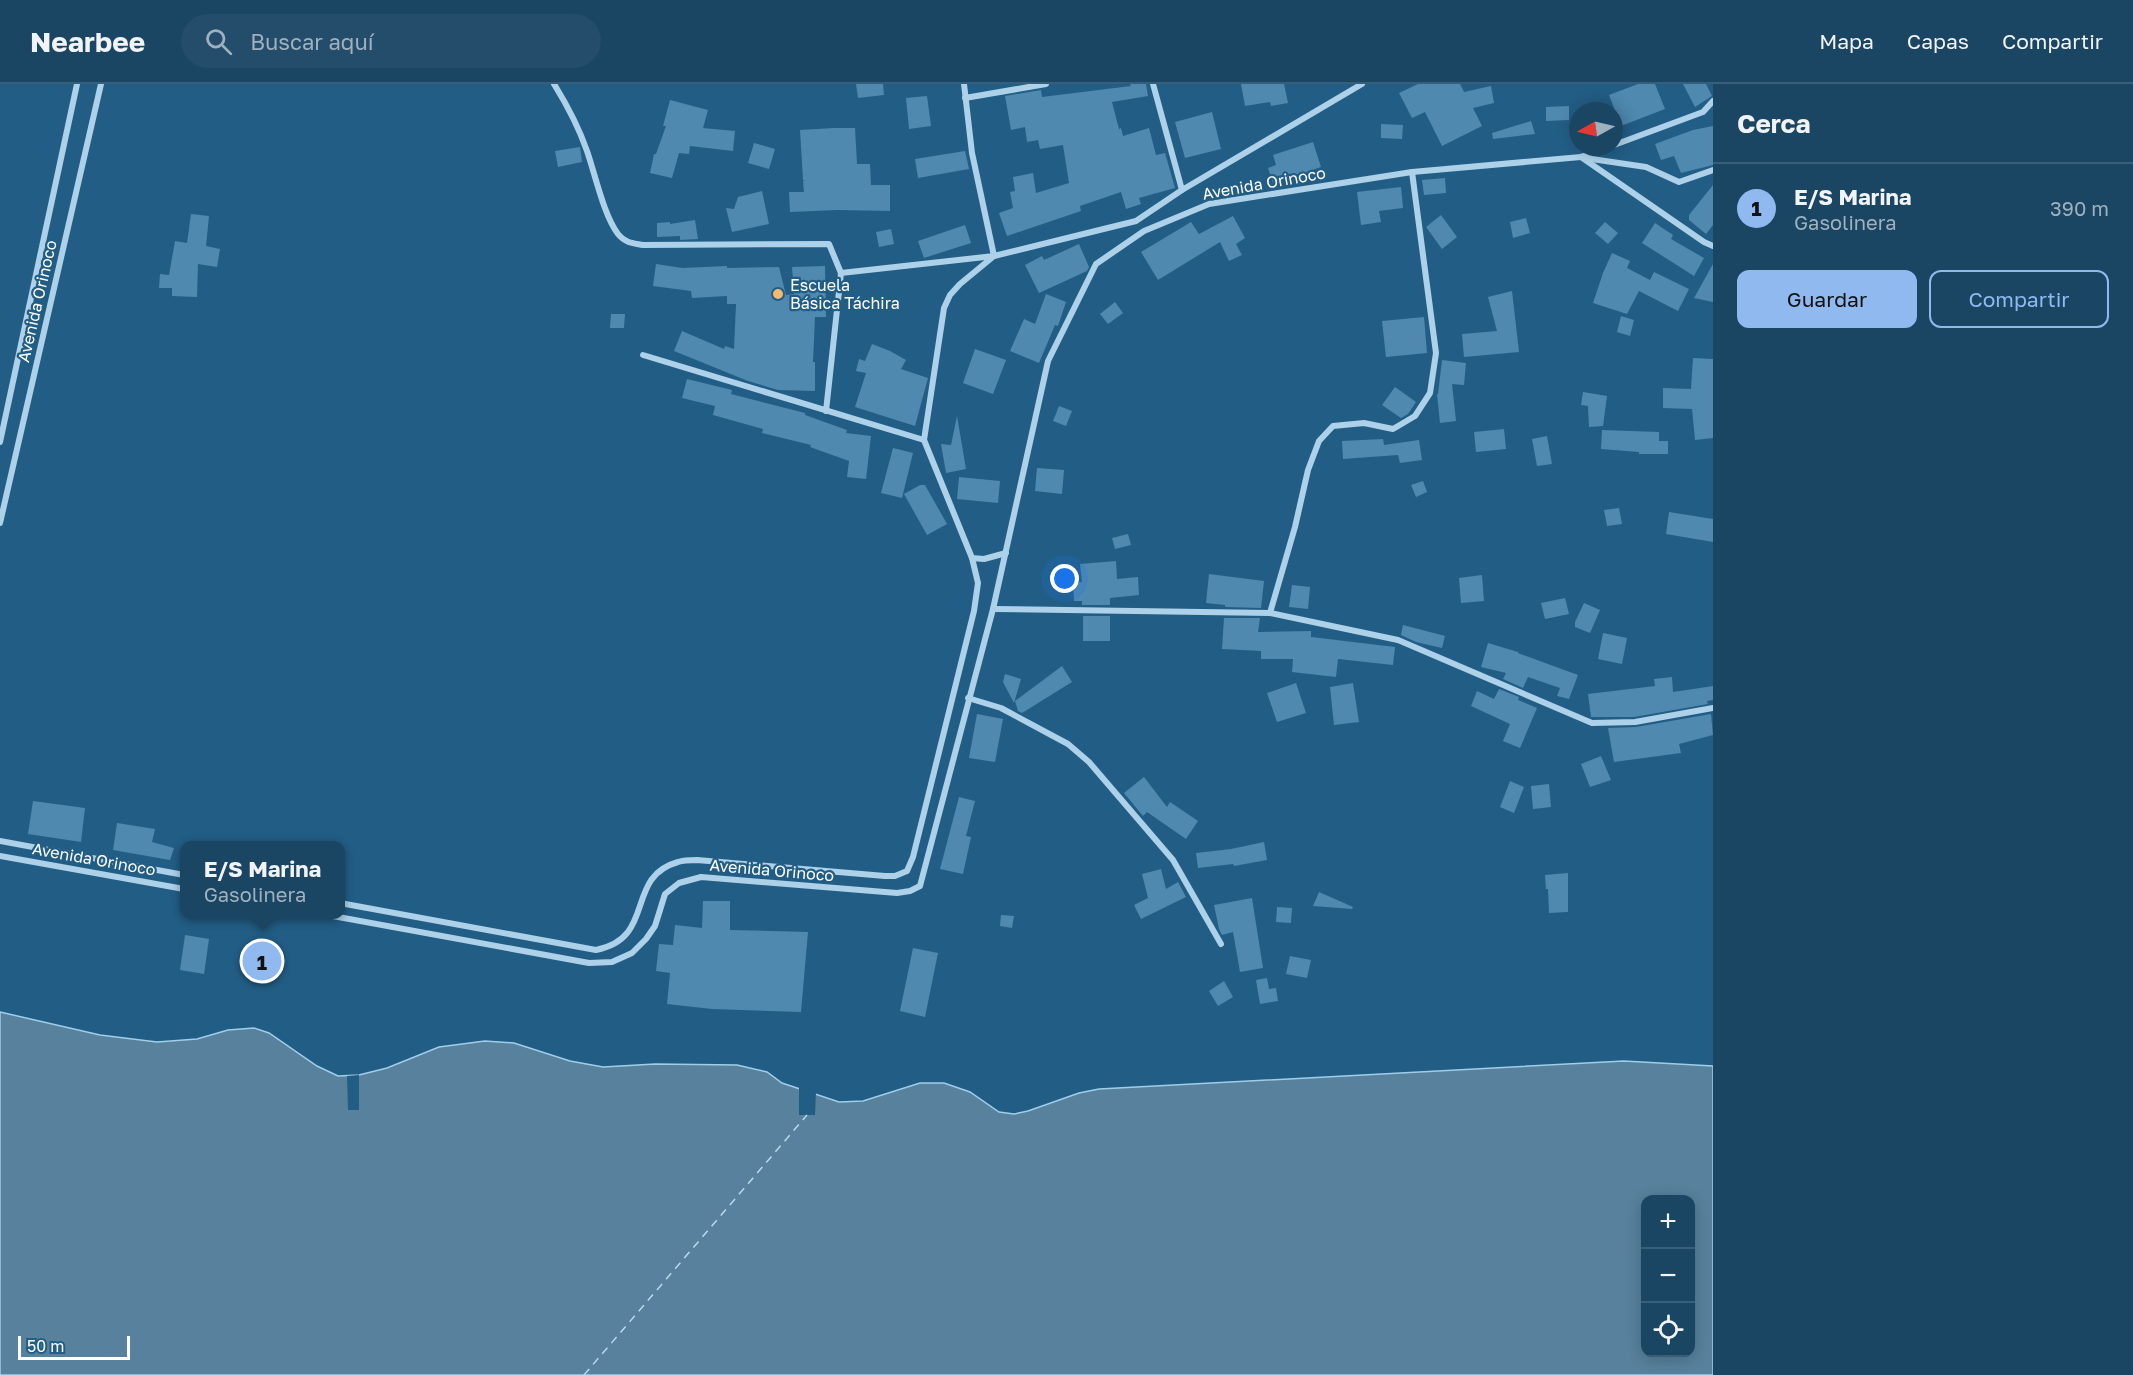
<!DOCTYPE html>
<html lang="es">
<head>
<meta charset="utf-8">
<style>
	:root { --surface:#1a4664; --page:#234d6a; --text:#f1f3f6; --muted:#9fb1bf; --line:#385e78; --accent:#90b9f0 }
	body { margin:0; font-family:"Golos Text",sans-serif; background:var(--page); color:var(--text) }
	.controls { position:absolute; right:18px; bottom:18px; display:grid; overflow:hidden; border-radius:12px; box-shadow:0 3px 15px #0003 }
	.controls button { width:54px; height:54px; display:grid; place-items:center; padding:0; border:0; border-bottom:2px solid var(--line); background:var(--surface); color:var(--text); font:30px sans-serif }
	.compass { position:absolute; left:1569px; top:18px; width:54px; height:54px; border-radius:50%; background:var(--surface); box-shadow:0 3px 15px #0003; rotate:262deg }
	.scale { position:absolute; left:18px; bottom:15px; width:112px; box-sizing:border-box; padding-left:6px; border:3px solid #fff; border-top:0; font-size:16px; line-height:21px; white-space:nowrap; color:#fff; -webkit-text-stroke:4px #225d85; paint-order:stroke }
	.you { position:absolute; left:1065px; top:495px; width:21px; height:21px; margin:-15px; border:4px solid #fff; border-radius:50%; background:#1a73e8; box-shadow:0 0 0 9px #1a73e833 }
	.badge { display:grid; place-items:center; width:39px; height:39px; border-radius:50%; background:var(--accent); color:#111; font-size:20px; font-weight:700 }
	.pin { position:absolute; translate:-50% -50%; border:3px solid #fff; box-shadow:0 2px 6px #0006 }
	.popup { position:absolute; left:180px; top:757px; width:165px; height:78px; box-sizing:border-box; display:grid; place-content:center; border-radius:12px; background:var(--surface); filter:drop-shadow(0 2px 4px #0005); font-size:20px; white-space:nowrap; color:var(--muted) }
	.popup b { font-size:22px; color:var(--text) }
	.popup::after { content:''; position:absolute; left:50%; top:100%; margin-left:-12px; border:12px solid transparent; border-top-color:var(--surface) }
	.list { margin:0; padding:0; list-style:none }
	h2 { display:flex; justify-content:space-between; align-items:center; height:78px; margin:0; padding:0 24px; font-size:26px }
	h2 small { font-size:20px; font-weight:400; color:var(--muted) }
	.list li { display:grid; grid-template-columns:39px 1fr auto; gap:18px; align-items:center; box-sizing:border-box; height:90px; padding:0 24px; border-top:2px solid var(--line) }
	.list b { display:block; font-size:22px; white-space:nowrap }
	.list p { margin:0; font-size:20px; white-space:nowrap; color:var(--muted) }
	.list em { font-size:20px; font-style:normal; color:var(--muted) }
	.actions { display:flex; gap:12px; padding:18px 24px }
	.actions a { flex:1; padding:14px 0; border:2px solid var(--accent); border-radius:12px; text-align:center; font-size:21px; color:var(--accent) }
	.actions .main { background:var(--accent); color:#111 }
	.icon { flex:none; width:33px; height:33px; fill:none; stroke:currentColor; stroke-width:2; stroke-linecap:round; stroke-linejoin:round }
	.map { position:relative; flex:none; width:1713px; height:1291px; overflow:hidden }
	header { display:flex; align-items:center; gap:36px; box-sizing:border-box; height:84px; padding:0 30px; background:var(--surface); border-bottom:2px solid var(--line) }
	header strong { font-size:28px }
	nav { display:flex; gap:33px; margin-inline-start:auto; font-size:21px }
	.search { width:420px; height:54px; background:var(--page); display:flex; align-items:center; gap:15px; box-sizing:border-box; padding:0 21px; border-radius:33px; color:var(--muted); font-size:22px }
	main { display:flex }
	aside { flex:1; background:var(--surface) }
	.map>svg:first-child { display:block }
	.water { fill:#57819c; stroke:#a0ceea; stroke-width:1.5; fill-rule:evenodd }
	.pier { fill:#225d85 }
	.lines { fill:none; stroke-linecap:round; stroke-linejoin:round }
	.ferry { stroke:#b7daf0; stroke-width:1.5; stroke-dasharray:8 6; stroke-linecap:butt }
	.building { fill:#4f89af }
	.street { stroke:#acd1e9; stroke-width:6 }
	.poi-dot { fill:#f5b96e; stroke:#225d85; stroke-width:2 }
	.labels { text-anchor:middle; stroke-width:4.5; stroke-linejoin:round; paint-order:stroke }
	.street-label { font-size:16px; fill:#fff; stroke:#225d85 }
	.poi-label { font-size:16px; fill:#fff; stroke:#225d85; text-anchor:start }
</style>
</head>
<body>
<header>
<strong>Nearbee</strong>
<div class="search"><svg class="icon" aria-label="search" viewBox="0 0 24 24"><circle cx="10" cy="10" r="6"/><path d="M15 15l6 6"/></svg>Buscar aquí</div>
<nav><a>Mapa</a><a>Capas</a><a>Compartir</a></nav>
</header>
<main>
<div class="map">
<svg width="1713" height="1291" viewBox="0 0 1713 1291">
	<rect width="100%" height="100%" fill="#225d85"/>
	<!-- water -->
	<path class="water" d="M0,928L100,951L157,958L197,955L228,946L254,944L269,949L317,982L338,992L359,991L387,984L439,963L485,957L514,959L570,977L603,983L655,980L737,981L767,988L782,999L839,1018L863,1017L920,999H944L970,1008L999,1028L1014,1030L1028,1027L1079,1009L1099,1005L1624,977L1713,982V1291H0ZM1646,1116H1690V1268H1646Z"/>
	<!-- pier -->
	<g class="pier">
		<path d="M359,991V1026H348L347,992Z"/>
		<path d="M799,1002L816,1007L815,1031H799Z"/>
	</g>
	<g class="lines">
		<!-- ferry -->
		<path class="ferry" d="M584,1291L807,1031"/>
	</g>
	<!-- building -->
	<g class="building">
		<path d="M856,0H883L884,11L858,14Z"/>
		<path d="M1130,0H1146L1148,12L1112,18L1119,45L1121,44L1123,52L1149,44L1156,71L1165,69L1175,104L1139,114L1141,120L1126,125L1121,108L1080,122L1081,127L1007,152L999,129L1013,124L1010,108L1015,107L1013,93L1033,89L1036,109L1069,99L1063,61L1040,65L1038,56L1027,58L1025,43L1011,46L1005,12L1041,6L1042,13L1131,2Z"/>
		<path d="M1241,0H1284L1288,19L1271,22L1270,18L1245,22Z"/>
		<path d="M1418,0H1460L1464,8L1491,2L1494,19L1473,24L1482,42L1442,62L1425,28L1412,34L1399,9Z"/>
		<path d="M1638,0H1655L1665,25L1621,42L1609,11Z"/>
		<path d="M1683,0H1706L1712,12L1695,23Z"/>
		<path d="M927,12L931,42L909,45L906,14Z"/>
		<path d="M670,16L708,26L703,44L735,47L733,67L690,62L689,70L679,69L672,94L650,89L654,70H656L666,42H663Z"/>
		<path d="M1569,22V36L1546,37V23Z"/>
		<path d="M1212,28L1221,65L1185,74L1175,38Z"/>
		<path d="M1531,37L1535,50L1493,55L1492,49Z"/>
		<path d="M1381,40L1403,41L1402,55L1381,54Z"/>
		<path d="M1713,42V81L1681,89L1674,72L1661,76L1655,60L1693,46Z"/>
		<path d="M834,44H855L857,80H870L871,101H890V127L837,126L790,128L789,108H804L803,97H805L803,96L800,46Z"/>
		<path d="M1313,58L1321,83L1273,99L1268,84L1276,81L1273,71Z"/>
		<path d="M754,59L775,65L769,85L748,79Z"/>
		<path d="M580,63L582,78L558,83L555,67Z"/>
		<path d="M965,67L969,85L918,94L915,75Z"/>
		<path d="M1445,94L1446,109L1424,111L1422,96Z"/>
		<path d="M1713,101V141L1706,150L1689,136V131Z"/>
		<path d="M1401,103L1403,124L1379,127L1381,138L1361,141L1357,108Z"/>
		<path d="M762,107L769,140L732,148L726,124L734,125L738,113Z"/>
		<path d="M191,130L209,132L206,162L220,165L217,183L198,180L197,213L172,212V204H159L160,190L169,191L175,157L187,159Z"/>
		<path d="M1441,131L1457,153L1442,165L1426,143Z"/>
		<path d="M1233,132L1245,154L1236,160L1242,171L1229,177L1220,158L1158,196L1141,168L1191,138L1199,150Z"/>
		<path d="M1526,134L1530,149L1513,154L1510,138Z"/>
		<path d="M695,136L698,155L680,156V152L657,153V139L670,138V140Z"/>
		<path d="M1605,138L1618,149L1608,160L1595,149Z"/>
		<path d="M1655,139L1673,151L1671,155L1704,174L1694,192L1642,159Z"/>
		<path d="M965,141L971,159L924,174L918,157Z"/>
		<path d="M891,145L894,160L879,163L876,148Z"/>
		<path d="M1079,160L1089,183L1087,187L1039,209L1025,181L1042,172L1044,176Z"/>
		<path d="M1612,169L1630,177L1627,184L1650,196L1654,188L1689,205L1678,227L1639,207L1627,230L1593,219L1603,189Z"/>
		<path d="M656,180L682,184L727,182V184L779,183L786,211L794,210L792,183L825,182L826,233H815L813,278H815V307L778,306L748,297L674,267L682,247L724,265L725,262L734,265L736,220H727V212L692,214L691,207L653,202Z"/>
		<path d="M1713,180V218L1694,214Z"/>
		<path d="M1512,207L1519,268L1464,273L1462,250L1497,247L1488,213Z"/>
		<path d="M1046,210L1066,218L1058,242L1055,241L1039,279L1010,267L1024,235L1035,240Z"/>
		<path d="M1115,218L1123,229L1108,240L1100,230Z"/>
		<path d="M611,230H625L624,244H610Z"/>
		<path d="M1621,232L1634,236L1630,252L1617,248Z"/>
		<path d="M1424,233L1427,269L1386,273L1382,237Z"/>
		<path d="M872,260L890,267L906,276L901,285L928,294L915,342L855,323L866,289L856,287L859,275L865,277Z"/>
		<path d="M975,265L1006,276L993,310L963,299Z"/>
		<path d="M1693,274L1713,275V354L1695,356L1692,325L1663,324V304L1691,305Z"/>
		<path d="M1442,276L1466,279L1464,301L1452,300L1456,337L1440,339L1437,310H1438Z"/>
		<path d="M687,295L732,306L731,310L805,329V331L847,346L846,349L871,352L866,395L847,393L849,377L810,363L811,361L762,349L763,345L713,331L715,322L682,314Z"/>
		<path d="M1395,303L1416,318L1408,330L1401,334L1382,321Z"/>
		<path d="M1583,308L1607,312L1603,342L1589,343L1588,322L1581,321Z"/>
		<path d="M1059,322L1072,327L1066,342L1053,337Z"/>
		<path d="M957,332L966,385L946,389L941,360L951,361Z"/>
		<path d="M1504,345L1506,365L1476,368L1474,348Z"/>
		<path d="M1602,346L1659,348V357H1668V370H1639V368L1601,365Z"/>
		<path d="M1547,352L1552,380L1537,382L1532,355Z"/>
		<path d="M1383,355L1384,361L1419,356L1422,376L1400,379L1398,371L1343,375L1342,357Z"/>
		<path d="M893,364L913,369L902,414L881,409Z"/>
		<path d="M1037,384L1064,386L1062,410L1035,407Z"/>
		<path d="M959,393L1000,397L998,419L957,415Z"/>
		<path d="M1423,397L1427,408L1416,413L1411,401Z"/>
		<path d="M920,401H925L947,440L927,451L904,410Z"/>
		<path d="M1619,424L1622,440L1607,442L1604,426Z"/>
		<path d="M1669,428L1713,435V458L1666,450Z"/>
		<path d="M1128,450L1131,461L1115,465L1112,454Z"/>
		<path d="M1116,477L1117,495L1138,493L1139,511L1110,514V521H1082V517H1074L1073,499L1082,498L1080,480Z"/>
		<path d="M1209,490L1264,497L1261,524L1225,523V521L1206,519Z"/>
		<path d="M1482,491L1484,517L1461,519L1459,494Z"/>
		<path d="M1292,501L1310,503L1308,525L1289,523Z"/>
		<path d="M1565,514L1569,530L1545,535L1541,519Z"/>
		<path d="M1584,519L1600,526L1590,549L1575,543V538Z"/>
		<rect x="1083" y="532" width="27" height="25"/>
		<path d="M1224,534H1260L1258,548L1311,547V553L1395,563L1393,581L1338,575L1336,593L1292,588L1293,575H1261V567L1222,565Z"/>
		<path d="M1403,541L1445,552L1442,564L1416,558L1401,551Z"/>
		<path d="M1603,549L1627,554L1622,580L1598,575Z"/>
		<path d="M1488,559L1518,568V569L1578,591L1569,615L1557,612L1560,604L1528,593L1523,604L1503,595L1506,589L1481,583Z"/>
		<path d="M1062,582L1072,598L1022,629L1018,627L1015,617Z"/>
		<path d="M1005,590L1021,595L1014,619L1003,598Z"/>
		<path d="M1672,593L1673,608L1713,602V616L1707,617L1708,620L1634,633H1591L1588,610L1655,602L1654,595Z"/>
		<path d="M1296,599L1306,629L1277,638L1267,609Z"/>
		<path d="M1353,599L1359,638L1334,641L1330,603Z"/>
		<path d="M1499,605L1519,613L1518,616L1537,624L1520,664L1503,657L1510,640L1471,622L1477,607L1494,615Z"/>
		<path d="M977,630L1003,635L995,678L969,674Z"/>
		<path d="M1711,630L1713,651L1679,660L1681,669L1614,678L1608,644L1636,643Z"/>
		<path d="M1601,672L1611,696L1590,703L1581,680Z"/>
		<path d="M1144,693L1167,723L1170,718L1198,737L1186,755L1147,728L1143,732L1124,709Z"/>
		<path d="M1510,697L1524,703L1514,729L1500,723Z"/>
		<path d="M1549,700L1551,723L1533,725L1531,702Z"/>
		<path d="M959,713L975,717L966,752L971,753L963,790L940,785Z"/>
		<path d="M33,717L85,724L81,758L28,750Z"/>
		<path d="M117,739L155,745L152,758L174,764L170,776L113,766Z"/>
		<path d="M1264,758L1267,776L1234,782L1233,780L1198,784L1196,769L1231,765Z"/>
		<path d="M1161,785L1166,805L1178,798L1186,813L1141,835L1134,821L1148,814L1142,790Z"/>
		<path d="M1568,789V828L1549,829L1548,805H1546L1545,791Z"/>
		<path d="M1319,808L1353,823L1352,825L1313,822Z"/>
		<path d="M1252,814L1263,884L1240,888L1233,848L1222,851L1219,845L1214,821Z"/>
		<path d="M703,817H730V846L808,848L801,928L712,925L667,920L670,889L656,887L659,860L673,861L675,841L702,844Z"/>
		<path d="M1277,823L1292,824L1291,839L1276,838Z"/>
		<path d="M1001,831L1014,832L1012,844L1000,842Z"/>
		<path d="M185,851L209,855L204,890L180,886Z"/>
		<path d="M913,864L938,869L925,933L900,927Z"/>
		<path d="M1290,872L1311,876L1307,894L1286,890Z"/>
		<path d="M1267,894L1269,905L1276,904L1278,917L1260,920L1256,896Z"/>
		<path d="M1224,897L1233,913L1218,922L1209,907Z"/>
	</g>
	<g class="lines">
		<!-- street -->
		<g class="street">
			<path d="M554,0C567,21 579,44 587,67C595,90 604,132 618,150C625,159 633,159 643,161L829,160L841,189"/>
			<path d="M1153,0L1182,106"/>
			<path d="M965,14L1046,0"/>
			<path d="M1614,61L1703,28L1713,17"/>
			<path d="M1581,73L1704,158L1713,162"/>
			<path d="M1585,74L1646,83L1679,98L1713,86"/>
			<path d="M643,271L924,356"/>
			<path d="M826,327L841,189L994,172L972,69L964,0"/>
			<path d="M0,358L77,0"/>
			<path d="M0,439L101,0"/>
			<path d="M1006,469L984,475L972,474L924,356L944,224L950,211L960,200L994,172L1136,137L1182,106L1362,0"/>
			<path d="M993,525L1270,529L1398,556L1592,639L1635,638L1713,624"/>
			<path d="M1270,529L1295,443L1308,386L1319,357L1333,342L1364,339L1393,345L1415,332L1430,309L1436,269L1412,88"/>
			<path d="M968,614L1001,624L1068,660L1089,678L1173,776L1221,860"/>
			<path d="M0,757L184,791"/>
			<path d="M0,772L184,805"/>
			<path d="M340,819L596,866C657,854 624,793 678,778C684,776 691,776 697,776L885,792H895L907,787L913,773L974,527L978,499L972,474"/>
			<path d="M322,830L589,879L612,878L632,869L646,855L655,842L665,810L679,799L701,793L897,809L910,807L920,802L993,525L1048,277L1096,180L1144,147L1209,120L1412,88L1581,73L1608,63"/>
		</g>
	</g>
	<!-- markers -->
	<circle class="poi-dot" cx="778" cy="210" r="6"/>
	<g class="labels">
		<!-- street labels -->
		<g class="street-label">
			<text transform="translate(1264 99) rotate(-10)" y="6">Avenida Orinoco</text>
			<text transform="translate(37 217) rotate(-77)" y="6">Avenida Orinoco</text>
			<text transform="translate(94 775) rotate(10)" y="6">Avenida Orinoco</text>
			<text transform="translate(772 786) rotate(5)" y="6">Avenida Orinoco</text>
		</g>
		<!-- poi labels -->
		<g class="poi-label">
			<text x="790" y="207">Escuela<tspan x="790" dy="18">Básica Táchira</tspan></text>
		</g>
	</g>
</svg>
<div class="controls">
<button>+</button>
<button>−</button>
<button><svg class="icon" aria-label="locate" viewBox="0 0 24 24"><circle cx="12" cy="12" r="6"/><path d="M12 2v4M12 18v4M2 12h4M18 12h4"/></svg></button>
</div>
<svg class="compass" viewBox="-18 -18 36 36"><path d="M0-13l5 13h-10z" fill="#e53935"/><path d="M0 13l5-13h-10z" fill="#9fb1bf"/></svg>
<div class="scale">50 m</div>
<div class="you"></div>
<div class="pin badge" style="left:262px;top:877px">1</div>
<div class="popup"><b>E/S Marina</b>Gasolinera</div>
</div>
<aside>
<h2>Cerca<small></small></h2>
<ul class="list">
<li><span class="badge">1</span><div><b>E/S Marina</b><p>Gasolinera</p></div><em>390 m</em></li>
</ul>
<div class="actions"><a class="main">Guardar</a><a>Compartir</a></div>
</aside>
</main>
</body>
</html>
